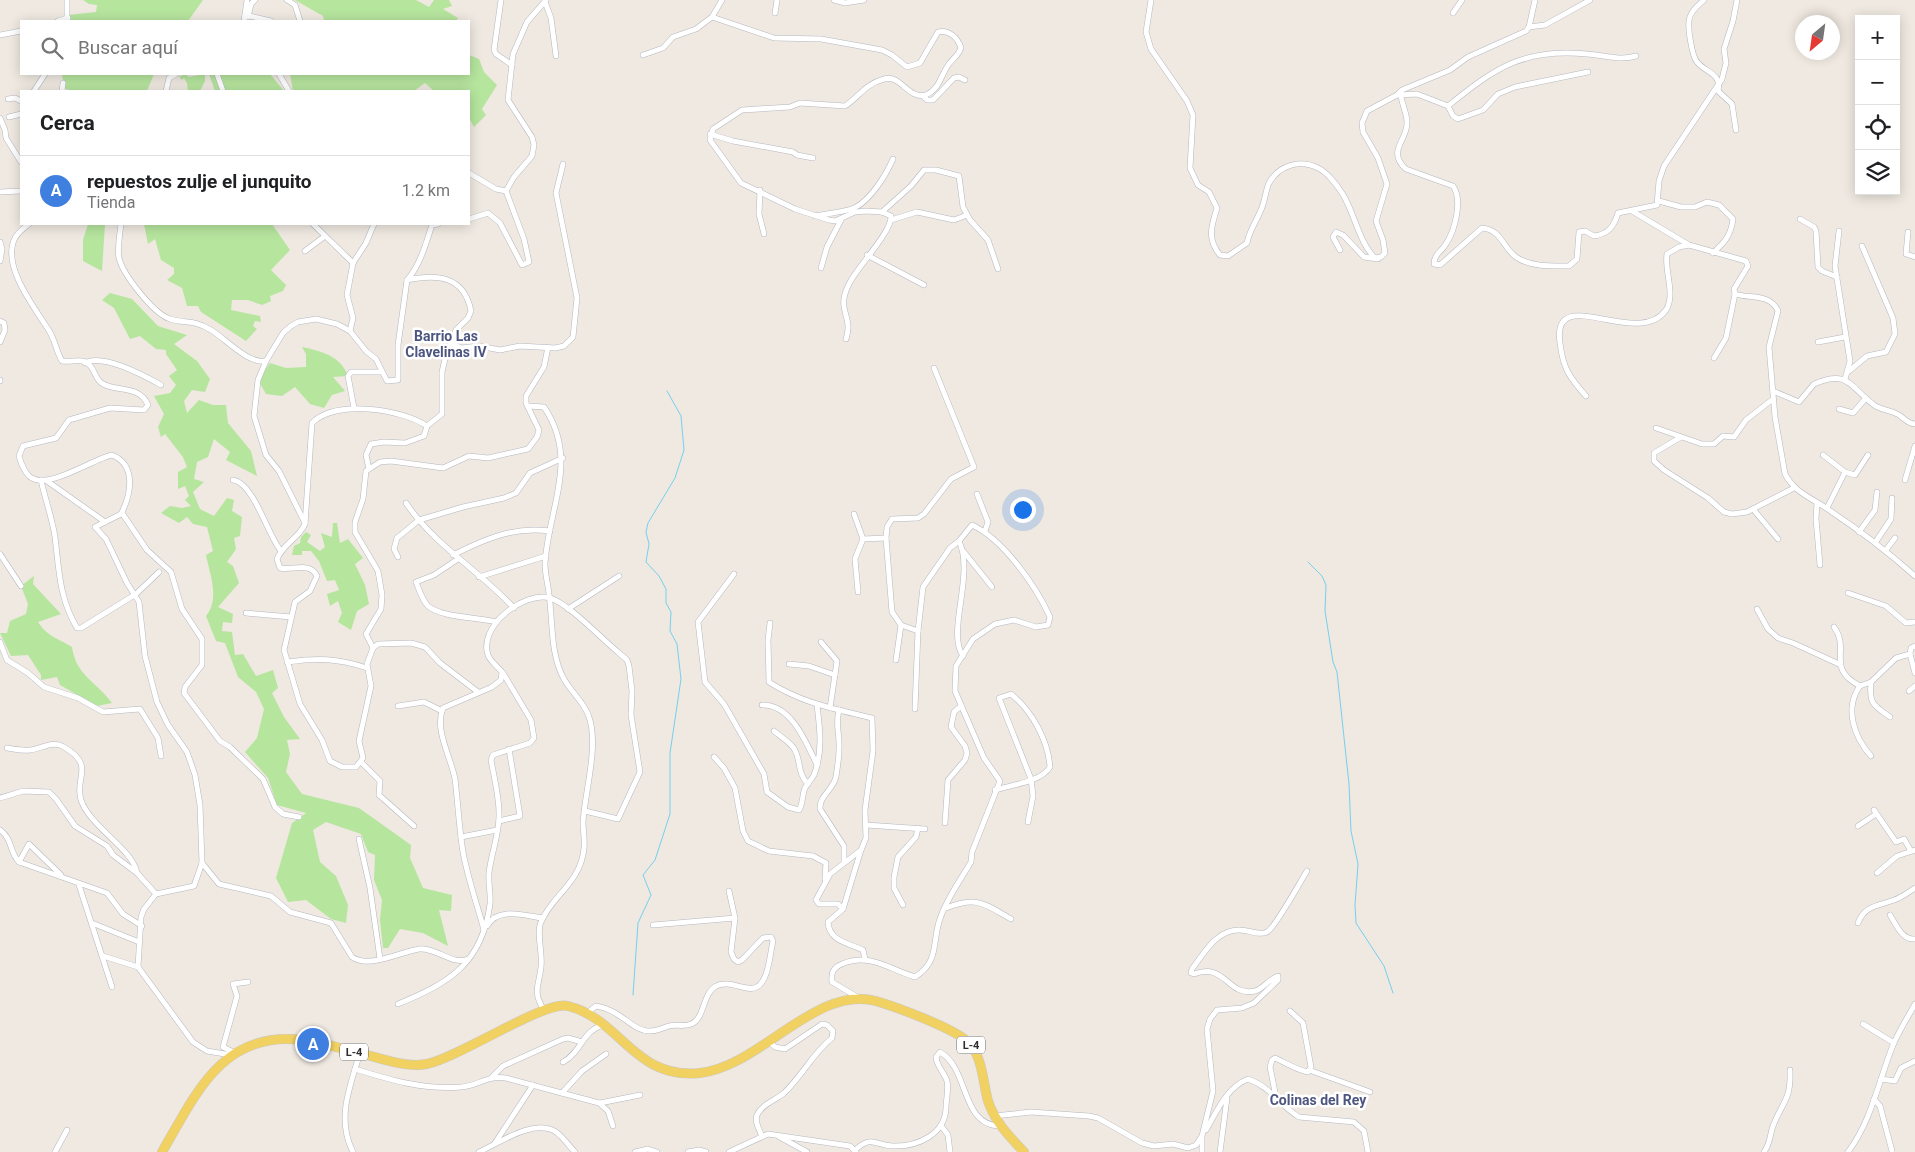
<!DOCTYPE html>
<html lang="es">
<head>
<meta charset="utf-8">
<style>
	:root { --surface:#fff; --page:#f2f2f2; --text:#202124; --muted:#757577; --line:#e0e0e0; --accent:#db2777 }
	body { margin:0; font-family:Roboto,sans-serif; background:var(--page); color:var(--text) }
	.controls { position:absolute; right:15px; top:15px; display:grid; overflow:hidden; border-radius:0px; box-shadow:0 2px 12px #0003 }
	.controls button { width:45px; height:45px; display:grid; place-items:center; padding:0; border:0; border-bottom:1px solid var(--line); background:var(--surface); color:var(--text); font:25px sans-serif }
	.compass { position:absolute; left:1795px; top:15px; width:45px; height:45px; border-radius:50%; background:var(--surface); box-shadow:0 2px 12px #0003; rotate:209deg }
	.you { position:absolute; left:1022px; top:509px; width:18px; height:18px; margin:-12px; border:4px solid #fff; border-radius:50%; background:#1a73e8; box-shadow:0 0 0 8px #1a73e833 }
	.badge { display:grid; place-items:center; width:32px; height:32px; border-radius:50%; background:var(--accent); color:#fff; font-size:16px; font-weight:700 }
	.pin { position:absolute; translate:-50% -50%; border:2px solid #fff; box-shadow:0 1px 5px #0006 }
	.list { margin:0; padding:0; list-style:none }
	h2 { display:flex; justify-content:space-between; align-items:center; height:65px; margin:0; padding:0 20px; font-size:21px }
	h2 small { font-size:16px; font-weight:400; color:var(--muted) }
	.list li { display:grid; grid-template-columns:32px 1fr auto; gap:15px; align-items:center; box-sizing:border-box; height:70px; padding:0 20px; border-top:1px solid var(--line) }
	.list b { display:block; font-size:19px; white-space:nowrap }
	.list p { margin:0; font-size:16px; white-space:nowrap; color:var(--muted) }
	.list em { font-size:16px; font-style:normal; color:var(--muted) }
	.icon { flex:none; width:28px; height:28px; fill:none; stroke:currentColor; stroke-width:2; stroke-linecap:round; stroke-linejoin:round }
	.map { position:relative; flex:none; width:1915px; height:1152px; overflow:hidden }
	.search { position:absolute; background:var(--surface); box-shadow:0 2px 12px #0003; left:20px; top:20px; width:450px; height:55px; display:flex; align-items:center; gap:12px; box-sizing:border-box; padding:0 18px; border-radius:0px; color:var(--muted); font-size:19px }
	.panel { position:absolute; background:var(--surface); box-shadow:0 2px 12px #0003; left:20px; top:90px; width:450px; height:135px; border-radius:0px }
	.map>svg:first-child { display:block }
	.green { fill:#b6e59e }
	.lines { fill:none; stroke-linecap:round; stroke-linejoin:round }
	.stream { stroke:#75cff0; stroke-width:1 }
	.minor-casing { stroke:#b4b7c1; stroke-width:6 }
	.primary-casing { stroke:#c9c9c9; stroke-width:10 }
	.minor { stroke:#fff; stroke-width:5 }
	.primary { stroke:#f2d163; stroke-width:9 }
	.labels { text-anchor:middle; stroke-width:5; stroke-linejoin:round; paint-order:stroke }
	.shield { fill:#fff; stroke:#6d6d6d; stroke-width:1 }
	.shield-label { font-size:11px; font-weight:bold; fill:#2e2e2e }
	.neighbourhood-label { font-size:14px; font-weight:bold; fill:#4d5680; stroke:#fff }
</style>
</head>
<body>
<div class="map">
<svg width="1915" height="1152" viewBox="0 0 1915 1152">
	<rect width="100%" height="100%" fill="#efe9e1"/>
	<!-- green -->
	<g class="green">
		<path d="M83,0H203L188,21H70L68,15L96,12L97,5L89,4Z"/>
		<path d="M295,0H416L429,7L434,0H449L452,6L443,9L458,18L456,21H324L323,16Z"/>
		<path d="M469,55L479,59L484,72L497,85L482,109L486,115L474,127L469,118V91H434L425,83L414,91H293L290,74H469Z"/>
		<path d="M62,74H160H154L147,91H71L64,88Z"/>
		<path d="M185,74L189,77L205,74V81L200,91H188L187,83L184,78L182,80L179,77Z"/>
		<path d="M209,74H270L284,91H215Z"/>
		<path d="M88,224H105L102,271L83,261V240Z"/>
		<path d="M144,224H272L290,250L271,270L286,285L283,291L270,296L271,301L262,305L248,300H232L231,310L260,316L261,322L255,321L253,326L257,329L246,341L201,312L198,306H187L182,288L167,280L174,274V268L161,260L155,239L148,244Z"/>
		<path d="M110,293L132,299L158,326L187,335L174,344L197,361L210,379L205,392L192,390L184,401L187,413L199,400L213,405H226L228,423L251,451L257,476L226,460L230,452L214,439L208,457L197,462L194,479L204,482L193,492L200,509L214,516L227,498L234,500L232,511L242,517L240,536L234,538L236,549L227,562L233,566L239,583L218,607L233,614L232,623L223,622L222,631L232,632L235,655L243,654L256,676L273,670L278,688L272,693L284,717L300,739L287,740L290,754L286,772L302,794L359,808L411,845L410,858L423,888L452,895L451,911L439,910L448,946L423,933L400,929L388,948H383L380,920L382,900L374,880L375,855L368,852L361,834L326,822L313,830L320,862L336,876L348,905L346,923L331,919L306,900L288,902L276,878L292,823L306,813L277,805L268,778L245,752L257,738L264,709L256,692L238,677L225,643L216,641L206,616C220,599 210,575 206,555L213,551L207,527L193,524L187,517L179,523L161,513L170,506L182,508L191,506L185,500L189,496L185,486L178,489V472L187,467L183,457L165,434L161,437L158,427L164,414L154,396L170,393L176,385L169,376L177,370L166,354V350L156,349L140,336L130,339L114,308L102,300Z"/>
		<path d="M302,347C321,351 341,356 348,376L333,377L345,391L332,395L324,408L310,404L295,387L282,396L266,394L258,380L270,363L286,368L306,367V354Z"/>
		<path d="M333,523H337L340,543L348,539L363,558L355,564L365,585L369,604L357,611L351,630L338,622L342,613L338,601L330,606L327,594L339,590L335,580L327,581L319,561L311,551H302V555H292L294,546L300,543L301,537L306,532L311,535L307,542L320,551L325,547L321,533L332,537Z"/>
		<path d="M34,576L33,584L61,614L38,622C49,638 56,637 72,647C76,676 97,682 112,703L97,706L60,685L57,677L41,680V675L28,655L11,656L0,633H7L10,621L26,614L28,604L21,586Z"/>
	</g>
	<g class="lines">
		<!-- stream -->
		<g class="stream">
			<path d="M1308,562L1322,576L1326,585L1325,611L1333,662L1337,672L1349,784L1351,831L1358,864L1355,905L1356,923L1384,966L1393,993"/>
			<path d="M633,995L638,923L651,895L643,875L655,860L670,814V753L681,679L677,644L670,631L671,612L666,603V589L659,576L646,562L649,544L646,532L648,523L675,478L684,450L681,416L667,391"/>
		</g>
		<defs>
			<g id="minor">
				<path d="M67,0V21"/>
				<path d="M287,0L295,5L300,21"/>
				<path d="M501,0L494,50L496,54L512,65"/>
				<path d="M834,0L845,3L864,0"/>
				<path d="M1151,0L1146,32L1151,49L1187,101L1193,115L1190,168L1198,185L1209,192L1217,208C1211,227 1207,239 1220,255L1228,256L1247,243C1249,231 1255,224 1260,212C1265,203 1265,192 1269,183C1279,165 1300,159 1318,168C1327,172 1337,185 1342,193C1354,211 1359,243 1375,258L1381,257L1385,253L1383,240L1376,221L1387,184L1378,158L1363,132L1362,123L1367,111L1397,95L1402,90L1450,70L1468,57L1526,31L1529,27L1535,0"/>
				<path d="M1704,0C1698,5 1689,13 1689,21C1688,30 1692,56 1697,62C1706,73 1722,73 1718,91L1732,104L1736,130"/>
				<path d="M545,2L551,18L556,56"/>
				<path d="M775,13L777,0"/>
				<path d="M1453,13L1462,0"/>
				<path d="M245,15L271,21"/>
				<path d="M248,17L251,4L255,0"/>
				<path d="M712,17L774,38L821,39L882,50L892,55L907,67L920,63L938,32C949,29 958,38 961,48C958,57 951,59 947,67C940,78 939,89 926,95C908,100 901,74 884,79C865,84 859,97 845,106L800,103L790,107L742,110L713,129L710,140L741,183L795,209L829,220L835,221L855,212L866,211L882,212L891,216C892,232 857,267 849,284C835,311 854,315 846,339"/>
				<path d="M58,21L68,18"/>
				<path d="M244,21L247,0"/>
				<path d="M1529,27L1545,25L1590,0"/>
				<path d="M0,35L21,31"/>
				<path d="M643,55L663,48L673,37L696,29L712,17L722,0"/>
				<path d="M217,74L223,91"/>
				<path d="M279,74L289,91"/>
				<path d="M34,91L45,74"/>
				<path d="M62,91L63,83"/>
				<path d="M166,91L169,78L176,74"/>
				<path d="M1398,95L1417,94L1430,99L1448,106L1453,116L1458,119L1483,110L1498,94L1515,87L1588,72"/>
				<path d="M923,96L927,100H933L954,78L959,77L965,80"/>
				<path d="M1401,96C1402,104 1407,114 1407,122C1408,140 1386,151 1406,169L1453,186C1463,200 1455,230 1446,244C1442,251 1434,254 1434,264L1440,265L1482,228C1502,230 1502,247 1516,257C1530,267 1552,266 1569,266L1577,259L1579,232L1585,231L1594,236C1608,234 1614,227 1618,213L1657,205L1659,181L1664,166L1722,79L1726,63L1724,49L1733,21L1737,0"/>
				<path d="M8,99L15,98L21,101"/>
				<path d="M1448,106C1495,68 1523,48 1587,54C1604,55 1619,61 1636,56"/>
				<path d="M9,117L21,114"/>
				<path d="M0,118L5,130L6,138L21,162"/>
				<path d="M710,134L733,141L793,152L797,155L813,158"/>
				<path d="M469,173L496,189L506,191L524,239L529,262L522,265L500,223L488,213L469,219"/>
				<path d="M760,190L759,214L764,234"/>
				<path d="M506,191L514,177L532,156L534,145L532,137L508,100L513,54L527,22L546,0"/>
				<path d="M0,192L21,191"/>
				<path d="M1659,201L1681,207H1695L1707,202L1719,205L1733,219C1731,235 1725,242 1713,253"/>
				<path d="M1632,211L1689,245L1746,261L1748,266L1734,289L1735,294C1750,299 1770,293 1778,311L1769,347L1775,417L1785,474C1795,493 1812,498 1829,510C1859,530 1888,552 1915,576"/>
				<path d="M882,212L911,186L924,170H936L959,176L963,207L970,220L988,240L998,269"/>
				<path d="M815,216C827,213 842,213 854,208C870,201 886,175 893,159"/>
				<path d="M1800,219L1814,227L1816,231L1818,267L1822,271L1837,277"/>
				<path d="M891,220L917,212L954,220L967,215"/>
				<path d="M29,224C24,228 18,232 15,238C1,265 34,307 48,329C55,339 56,351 62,361C69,362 76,360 82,361C96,364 93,379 103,384C118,392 140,385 148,405L144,410L110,408L69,420L56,438L23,446L19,456C21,463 24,471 29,476C46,492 92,459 112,455C137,465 131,495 121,514L95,527L106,539L127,583L139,602L145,656L157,702L168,725L187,752L195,775L200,805L202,863L194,886L156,894L144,909L141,917L138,967L193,1042L207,1051L231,1055"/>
				<path d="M121,224C120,232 117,251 119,258C123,275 154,314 170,319C186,324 193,319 211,330C227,340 248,364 266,361"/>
				<path d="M313,224L353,263"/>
				<path d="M1839,231L1835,266L1850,361L1845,379"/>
				<path d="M1908,232L1906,254L1915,257"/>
				<path d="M0,242L2,249L0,261"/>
				<path d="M1340,250L1333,237L1336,232L1343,235L1364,257L1378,259"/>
				<path d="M305,251L325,236"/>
				<path d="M867,255L924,285"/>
				<path d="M821,268L827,247L842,218"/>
				<path d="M0,321L4,323L5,330L0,342"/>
				<path d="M350,331L353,318L347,295L353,263L366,243L374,224"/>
				<path d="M1818,342L1845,337"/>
				<path d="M453,344L461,348L479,346L500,350L520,346L555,348L564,346L573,337L577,298L556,193L563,164"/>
				<path d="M1714,358L1726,338L1735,294"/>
				<path d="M85,363C103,353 145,376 161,385"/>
				<path d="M934,368L974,467L951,479L924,514L918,518L892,519L887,527L886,538L892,612L901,625L918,631L923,587L950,548L959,541"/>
				<path d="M1849,371L1867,356L1886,352L1895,334L1893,318L1862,246"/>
				<path d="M0,380V381"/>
				<path d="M1773,391L1799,402L1814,384C1849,369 1850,387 1874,405C1881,410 1891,410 1899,415C1905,419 1908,424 1915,424"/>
				<path d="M1586,396C1569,377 1563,368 1560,343C1551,281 1638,350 1666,310C1676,295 1664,270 1667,254L1679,247L1689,245"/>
				<path d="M528,406L544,407C580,460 548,508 545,564C545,574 548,584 549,594C553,622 550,654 564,679C571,692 585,703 589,717C599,746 585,791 583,822C583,831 585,839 584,848C581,883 552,895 541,922C536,933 543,954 541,967C539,986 532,991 544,1010"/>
				<path d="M354,408L348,376L351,372H380"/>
				<path d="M1839,409L1853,413L1866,398"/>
				<path d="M427,426C401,409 335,399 312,423L305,524C299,538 283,544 277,559L280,568C292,571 310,561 317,576L310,591L295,602L284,650L300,704L322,740L330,761L342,767H356L363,758L359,741L371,686L367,664L373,648L378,644L411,643L425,647L440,663L478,692"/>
				<path d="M1656,428L1702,444H1714L1723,436L1734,437L1746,420L1773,399"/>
				<path d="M1681,437L1654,453V461L1664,470L1708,498L1724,512L1732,514L1747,512L1794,488"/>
				<path d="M1823,455L1845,472L1855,475L1868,455"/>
				<path d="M369,469L366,455L371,444L384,442L405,443L424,436L427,426L442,414V372L445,359L456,330L468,318L471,311C464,275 436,274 407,280"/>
				<path d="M41,480C45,499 52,517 55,537C59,569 59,598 77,628H81L136,594L159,572"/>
				<path d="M233,480C254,483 267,534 281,551"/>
				<path d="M1905,480L1915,446"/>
				<path d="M47,481L105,522"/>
				<path d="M977,494L988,522L985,531"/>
				<path d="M406,503C435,546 479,570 514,608"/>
				<path d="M1817,503L1816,519L1820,565"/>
				<path d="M1827,508L1845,472"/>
				<path d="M1753,509L1778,539"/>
				<path d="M122,513L147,550L171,572L182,609L202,639V665L185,687L184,693L220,741L230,747L263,779L275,807L283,814L299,817"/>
				<path d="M854,514L863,539L855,559L858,592"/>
				<path d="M305,523L279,471L266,455L254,416L258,380L266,361L283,333L291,326L298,322L316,319L337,324L350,331L366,351L376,359L387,381L398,380V345L407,280C420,266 426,243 432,225L438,224"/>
				<path d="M1859,532L1875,510L1877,492"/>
				<path d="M863,539L886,538"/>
				<path d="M1875,543L1891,519L1892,498"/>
				<path d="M1886,550L1895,538"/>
				<path d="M964,552L992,587"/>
				<path d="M0,554L21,586"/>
				<path d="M453,555C485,539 514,526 550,531"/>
				<path d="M398,557L394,549L397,538L419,520L463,507L504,498L516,493L530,473L563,458"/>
				<path d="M458,559L434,575L416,582C419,589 422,600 428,606C442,618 478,617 496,622"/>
				<path d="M734,574L698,622L705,682L724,704L764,774L767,792L788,807L799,810C803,803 802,798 804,791C805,785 811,781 814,775C823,752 820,729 817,705"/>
				<path d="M479,577L546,556"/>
				<path d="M1848,593L1886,606L1906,623L1915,622"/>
				<path d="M568,609L619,576"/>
				<path d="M1757,609L1768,629L1778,638L1793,643L1839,664"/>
				<path d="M246,613L291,617"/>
				<path d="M770,623L768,640L769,682C801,703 836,709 872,718L873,751L865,810L866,838L861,850L830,874L816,900L819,904H838L843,909L828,922C829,941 848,943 863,950L865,959"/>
				<path d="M1834,627C1851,650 1825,668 1860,686L1871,682L1896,658L1910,654L1911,648L1915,646"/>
				<path d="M0,642L7,660L28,673L44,687L78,698L103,712L140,709L158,738L161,756"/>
				<path d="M821,642L837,661L830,708"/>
				<path d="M373,648L366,634L381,609L382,595L378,571L355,532V522L363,499L366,471L380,462L391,461L443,468L469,456L488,458L528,449L537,437L539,430L526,403V396L544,367L548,347"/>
				<path d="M1910,654L1915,673"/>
				<path d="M896,660L901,625"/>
				<path d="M287,662C318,658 337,658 367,668"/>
				<path d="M789,664L809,666L835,675"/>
				<path d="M1871,682C1869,704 1873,705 1890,717"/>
				<path d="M1860,686C1844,708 1854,737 1871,756"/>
				<path d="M1909,691L1915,686"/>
				<path d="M762,705C791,704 806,742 817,765"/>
				<path d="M398,706L424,702L442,711"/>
				<path d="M915,709L918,631"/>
				<path d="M839,710C835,726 840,734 839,749C839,759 837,769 836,777C833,790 819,796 820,809L844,846V862"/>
				<path d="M774,731C780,736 788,741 793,747C802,759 796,772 808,784"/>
				<path d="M7,748C14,749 22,751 30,750C41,749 52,740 64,747C96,766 74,777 81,800C90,827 133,849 137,873"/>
				<path d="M714,757L724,768L735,788L743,831L748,841L769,851L813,856L826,863L825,879"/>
				<path d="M362,763L380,781L379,795L414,826"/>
				<path d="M995,790C1011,785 1041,782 1050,767C1048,740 1032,711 1011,694L999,698L1031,779L1033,796L1028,822"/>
				<path d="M0,798L23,791L49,792L56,799L75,826L107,846L113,855L137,873L156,894"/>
				<path d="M1874,810L1896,842L1904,839L1911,851"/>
				<path d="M499,821L520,816L509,749"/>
				<path d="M945,823L948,780L965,760L967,753L965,746L951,727L954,712L961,706"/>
				<path d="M866,825L925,829"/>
				<path d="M1858,826L1876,814"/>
				<path d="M0,830C13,839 9,852 19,862L107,893L123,914L142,926"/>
				<path d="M461,837L497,830"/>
				<path d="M359,839L370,888L380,959"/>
				<path d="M19,862L29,844L61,875"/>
				<path d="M202,863L219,884L271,896L290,912L331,923L352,957C369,969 400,952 419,949C436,947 453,966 468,959"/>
				<path d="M1877,873L1897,856L1915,850"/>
				<path d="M79,885L112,987"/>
				<path d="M903,905L894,888V877L898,857L916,837L918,828"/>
				<path d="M946,908C977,896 983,903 1011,919"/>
				<path d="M843,909L861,850"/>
				<path d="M1890,915C1897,926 1902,940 1915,939"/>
				<path d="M92,923L139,942"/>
				<path d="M1858,923C1865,905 1878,906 1894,900C1901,898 1909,892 1915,888"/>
				<path d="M653,925L735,918"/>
				<path d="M487,926C498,906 525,916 543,918"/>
				<path d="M484,930C477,904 468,879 463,852C459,828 458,803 455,779C451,757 434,730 443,708L492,687L501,680L502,672C498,667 490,661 488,655C478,626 524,591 550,598C568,603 603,640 619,653L627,660L629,666L632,691L631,715L640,772L618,819L585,811"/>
				<path d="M103,956L138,967"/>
				<path d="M859,998L832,982C831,972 833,968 842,964C870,952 890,970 915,977C941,961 931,940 941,916C948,897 961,879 971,862L972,852L1000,781L984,758L955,691L956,666L973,639L995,624L1014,620L1036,627L1048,625L1050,617C1036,586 1003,539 972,525L959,541C975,575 946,632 963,656"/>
				<path d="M398,1004C449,983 482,964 490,904C491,893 488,884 489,873C491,853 500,833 499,813C499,796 494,777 491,760L493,755L530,743L534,738L531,720L503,673"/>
				<path d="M587,1013L596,1006C620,1009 633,1032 650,1031C658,1031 662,1028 669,1026C675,1024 684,1027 691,1024C705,1019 702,994 716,986C730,979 747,993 757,987C769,980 770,953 773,941L771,937L763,938L742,960L738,962L734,959L731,952L735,918L729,891"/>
				<path d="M1863,1024L1894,1043"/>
				<path d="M235,1053L223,1047L237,996L233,984L248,982"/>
				<path d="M563,1062C582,1052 582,1030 604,1025"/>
				<path d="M355,1069C390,1080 424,1090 461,1087C478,1086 487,1075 506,1078L599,1103L608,1111L613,1126"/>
				<path d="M1309,1070L1370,1092"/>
				<path d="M492,1077L503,1066L563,1039L568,1038L582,1042"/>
				<path d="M1881,1079L1895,1081L1901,1068L1915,1061"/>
				<path d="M562,1093L582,1071L606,1054"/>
				<path d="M1276,1097L1270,1067L1272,1060L1275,1058C1284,1062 1299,1071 1308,1072L1311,1067L1303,1023L1290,1011"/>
				<path d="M1874,1099L1880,1106L1892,1151"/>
				<path d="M600,1103L640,1095"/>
				<path d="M994,1116L1031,1112L1089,1116L1098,1118L1142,1143L1154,1146L1173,1144L1188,1148L1196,1145L1202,1136L1213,1091L1207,1029L1210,1019L1217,1010L1242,1008L1254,1003L1278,980V976C1269,979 1263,989 1255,991C1227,997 1226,962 1194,974L1191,973L1192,969C1204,953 1217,929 1240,930C1249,930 1259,936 1267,932C1275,928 1300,882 1307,871"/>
				<path d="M942,1127L948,1135L950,1152"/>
				<path d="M1206,1130C1217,1111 1227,1087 1248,1079C1270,1086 1280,1106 1299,1117L1354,1122L1364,1131L1368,1152"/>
				<path d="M778,1136L807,1152"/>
				<path d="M762,1137C760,1130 754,1122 757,1115C762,1104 776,1100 784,1093C803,1075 812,1054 832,1038L833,1031L827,1025L822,1024L785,1049L775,1047L769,1042"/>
				<path d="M495,1143L533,1085"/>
				<path d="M855,1150C873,1134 875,1146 893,1146C918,1147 945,1134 946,1108C946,1100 949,1089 947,1081C944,1072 937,1067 936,1057L940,1052C970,1069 960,1126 1001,1126"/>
				<path d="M55,1152L67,1130"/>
				<path d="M353,1152C336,1119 350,1086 360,1053"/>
				<path d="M479,1152C499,1143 534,1118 556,1132C563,1137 569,1146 575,1152"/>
				<path d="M635,1152L648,1149L657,1152"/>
				<path d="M688,1152L699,1150L706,1152"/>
				<path d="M729,1152L768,1134L850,1146L856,1152"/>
				<path d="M1202,1152V1138"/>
				<path d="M1220,1152L1227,1098"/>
				<path d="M1764,1152C1770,1144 1770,1135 1773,1126C1783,1100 1791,1101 1790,1070"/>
				<path d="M1848,1152C1871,1122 1879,1080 1893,1045C1899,1031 1908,1017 1915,1004"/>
			</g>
			<path id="primary" d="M162,1152C196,1094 222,1030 303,1040C322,1042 341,1049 360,1053C380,1058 406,1068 427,1064C460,1057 545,1000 568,1006C621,1019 634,1080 700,1073C761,1066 815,985 876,1001C896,1007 960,1030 971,1045C983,1061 983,1083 988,1101C995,1122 1009,1136 1024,1152"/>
		</defs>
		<!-- minor casing -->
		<use href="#minor" class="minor-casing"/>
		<!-- primary casing -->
		<use href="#primary" class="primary-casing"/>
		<!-- minor -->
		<use href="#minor" class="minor"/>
		<!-- primary -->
		<use href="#primary" class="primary"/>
	</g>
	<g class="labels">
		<!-- shield labels -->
		<g class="shield">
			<rect x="957" y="1036.5" width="28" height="17" rx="4"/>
			<rect x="340" y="1043.5" width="28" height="17" rx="4"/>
		</g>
		<g class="shield-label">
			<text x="971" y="1049">L-4</text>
			<text x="354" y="1056">L-4</text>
		</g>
		<!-- neighbourhood labels -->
		<g class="neighbourhood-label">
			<text x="446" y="341">Barrio Las<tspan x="446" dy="16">Clavelinas IV</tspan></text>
			<text x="1318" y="1105">Colinas del Rey</text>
		</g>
	</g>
</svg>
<div class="controls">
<button>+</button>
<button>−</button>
<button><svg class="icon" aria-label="locate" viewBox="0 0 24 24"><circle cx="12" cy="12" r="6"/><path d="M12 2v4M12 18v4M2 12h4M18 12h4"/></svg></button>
<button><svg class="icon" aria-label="layers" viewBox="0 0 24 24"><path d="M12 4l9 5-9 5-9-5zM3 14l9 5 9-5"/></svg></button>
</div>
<svg class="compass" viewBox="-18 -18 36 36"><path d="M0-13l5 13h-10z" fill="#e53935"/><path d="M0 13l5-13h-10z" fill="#757577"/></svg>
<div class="you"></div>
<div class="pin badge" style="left:313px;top:1044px;background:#3f7fe0">A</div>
<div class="search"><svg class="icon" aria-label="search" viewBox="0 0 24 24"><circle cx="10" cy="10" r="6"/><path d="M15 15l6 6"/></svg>Buscar aquí</div>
<section class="panel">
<h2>Cerca<small></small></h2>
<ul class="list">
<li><span class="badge" style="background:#3f7fe0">A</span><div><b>repuestos zulje el junquito</b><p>Tienda</p></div><em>1.2 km</em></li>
</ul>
</section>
</div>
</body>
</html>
